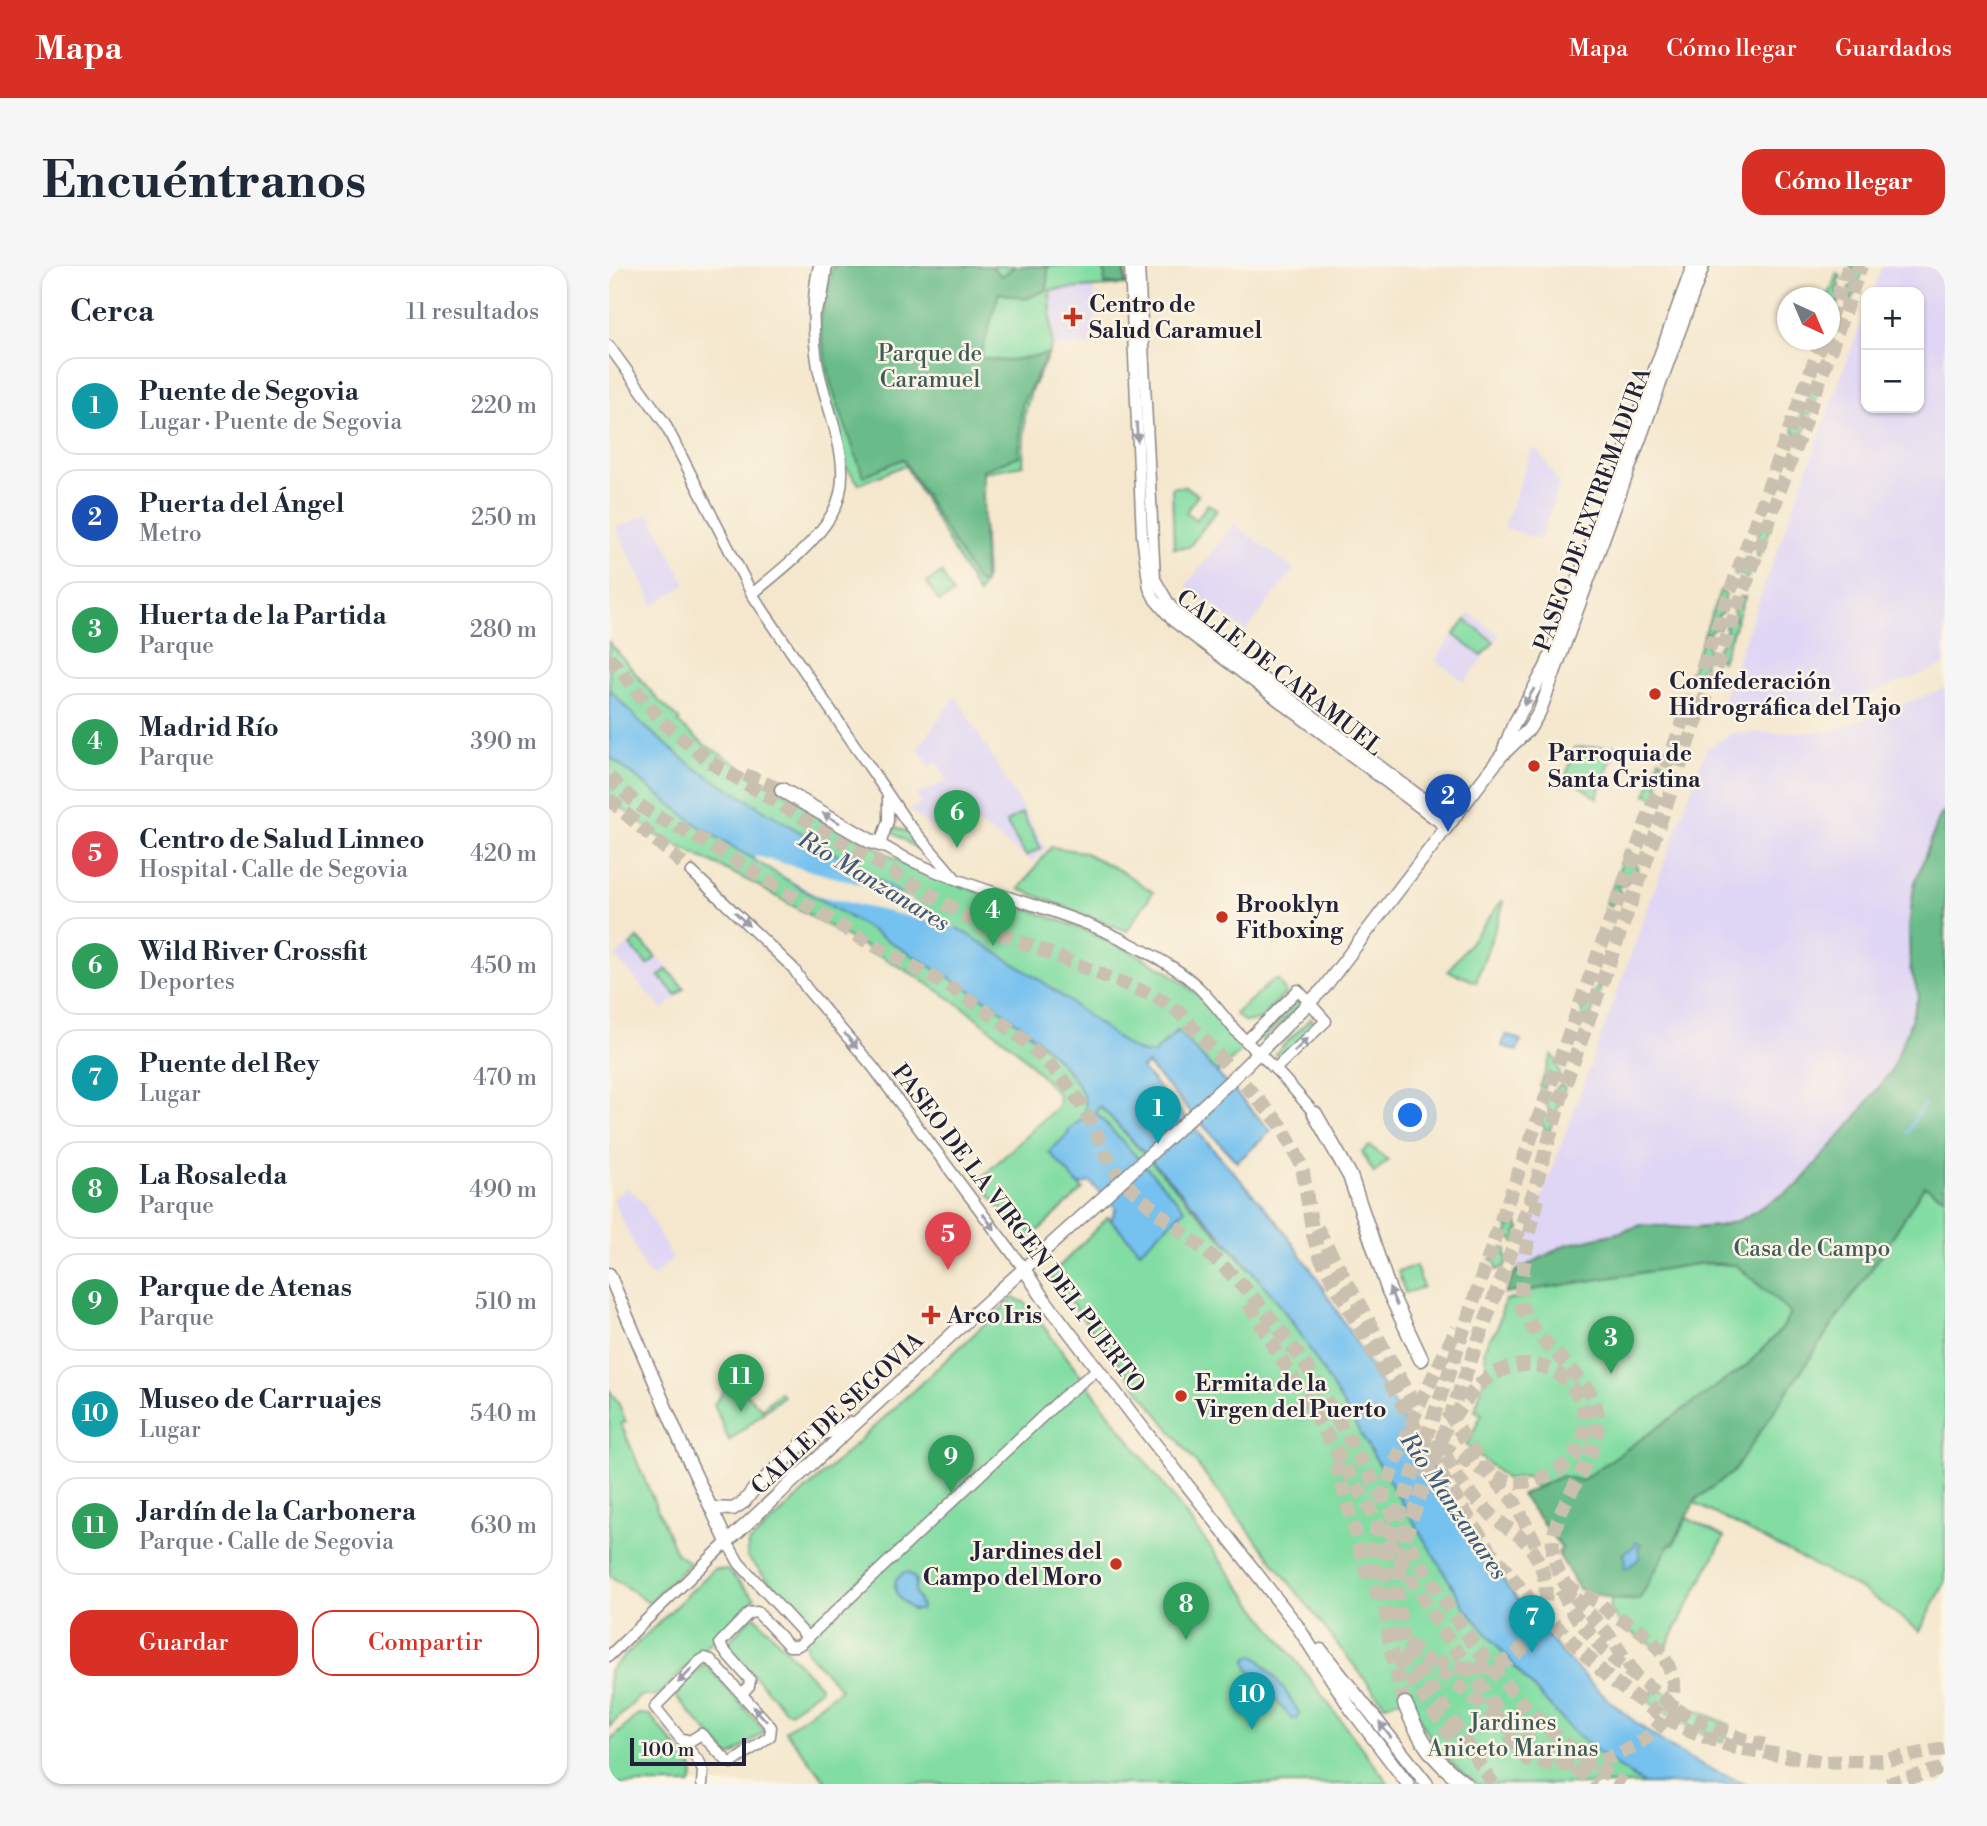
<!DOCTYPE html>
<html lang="es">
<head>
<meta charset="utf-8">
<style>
	:root { --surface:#fff; --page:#f6f6f7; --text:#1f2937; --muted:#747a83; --line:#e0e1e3; --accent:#d93025 }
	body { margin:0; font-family:"Libre Bodoni",serif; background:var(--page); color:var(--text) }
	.controls { position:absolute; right:21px; top:21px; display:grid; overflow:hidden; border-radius:14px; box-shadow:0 2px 5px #0004 }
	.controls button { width:63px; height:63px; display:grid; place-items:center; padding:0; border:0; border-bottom:2px solid var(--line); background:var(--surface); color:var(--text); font:35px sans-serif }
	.compass { position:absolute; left:1168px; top:21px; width:63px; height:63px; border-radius:50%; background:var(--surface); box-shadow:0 2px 5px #0004; rotate:136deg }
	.scale { position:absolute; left:21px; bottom:18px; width:116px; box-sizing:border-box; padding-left:7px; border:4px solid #22223b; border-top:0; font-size:19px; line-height:24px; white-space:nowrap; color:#22223b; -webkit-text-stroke:5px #fcf5e5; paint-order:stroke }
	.you { position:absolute; left:802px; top:850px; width:24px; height:24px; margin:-18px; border:5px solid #fff; border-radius:50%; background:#1a73e8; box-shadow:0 0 0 10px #1a73e833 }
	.badge { display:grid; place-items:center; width:46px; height:46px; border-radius:50%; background:var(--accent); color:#fff; font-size:23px; font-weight:700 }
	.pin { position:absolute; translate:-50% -58px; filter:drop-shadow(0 2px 4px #0008) }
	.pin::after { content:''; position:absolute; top:37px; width:24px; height:21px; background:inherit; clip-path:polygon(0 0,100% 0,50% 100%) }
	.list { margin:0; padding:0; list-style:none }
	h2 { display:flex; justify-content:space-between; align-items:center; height:91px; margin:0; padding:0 28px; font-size:30px }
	h2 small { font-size:23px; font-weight:400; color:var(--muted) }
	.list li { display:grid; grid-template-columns:46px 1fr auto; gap:21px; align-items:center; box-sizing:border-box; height:98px; margin:0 14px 14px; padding:0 14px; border:2px solid var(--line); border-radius:21px }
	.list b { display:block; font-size:26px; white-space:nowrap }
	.list p { margin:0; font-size:23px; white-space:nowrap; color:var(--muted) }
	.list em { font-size:23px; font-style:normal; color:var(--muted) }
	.actions { display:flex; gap:14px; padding:21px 28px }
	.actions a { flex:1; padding:16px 0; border:2px solid var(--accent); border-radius:21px; text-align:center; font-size:24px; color:var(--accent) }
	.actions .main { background:var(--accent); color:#fff }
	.map { position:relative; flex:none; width:1336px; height:1518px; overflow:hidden; border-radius:21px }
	header { display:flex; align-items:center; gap:42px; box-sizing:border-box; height:98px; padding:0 35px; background:var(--accent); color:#fff }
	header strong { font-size:33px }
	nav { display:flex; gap:38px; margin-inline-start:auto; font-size:24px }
	.intro { display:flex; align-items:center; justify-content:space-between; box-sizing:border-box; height:168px; padding:0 42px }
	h1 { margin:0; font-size:49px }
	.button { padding:18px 32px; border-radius:21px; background:var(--accent); color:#fff; font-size:24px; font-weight:700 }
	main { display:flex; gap:42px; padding:0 42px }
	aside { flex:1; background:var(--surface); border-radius:21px; box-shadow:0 2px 5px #0004 }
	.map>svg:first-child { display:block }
	.built { fill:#dfd5f5 }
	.green { fill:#82dda3; stroke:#52806f; stroke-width:2 }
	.forest { fill:#69bc89; stroke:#466f62; stroke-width:2 }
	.water { fill:#75c1ef; stroke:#4c7295; stroke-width:2 }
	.pier { fill:#f4e7cd }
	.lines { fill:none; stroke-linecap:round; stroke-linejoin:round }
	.stream { stroke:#75c1ef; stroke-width:2.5 }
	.highway-tunnel { stroke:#cac0b0; stroke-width:14; stroke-dasharray:14 7; stroke-linecap:butt }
	.minor-casing { stroke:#8b8484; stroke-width:13 }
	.major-casing { stroke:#8b8484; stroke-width:15 }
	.highway-casing { stroke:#8b8484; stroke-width:17 }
	.minor { stroke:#fff; stroke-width:10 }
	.major { stroke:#fff; stroke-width:12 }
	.highway { stroke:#fff; stroke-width:14 }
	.major-bridge-casing { stroke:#8b8484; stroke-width:15; stroke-linecap:butt }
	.major-bridge { stroke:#fff; stroke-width:12 }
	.oneway { fill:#9c9ca7 }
	.poi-dot { fill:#c8321e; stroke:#fcf5e5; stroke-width:2.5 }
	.labels { text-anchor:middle; stroke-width:5; stroke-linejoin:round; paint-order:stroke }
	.poi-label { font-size:23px; font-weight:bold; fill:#22223b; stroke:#fcf5e5; text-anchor:start }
	.park-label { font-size:23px; fill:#3f5a5a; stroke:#fcf5e5 }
	.street-label { font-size:23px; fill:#22223b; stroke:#fcf5e5 }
	.water-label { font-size:24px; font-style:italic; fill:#3f5a7a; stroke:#fcf5e5 }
</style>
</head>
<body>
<header>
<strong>Mapa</strong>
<nav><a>Mapa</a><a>Cómo llegar</a><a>Guardados</a></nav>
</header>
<div class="intro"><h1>Encuéntranos</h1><a class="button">Cómo llegar</a></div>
<main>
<aside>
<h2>Cerca<small>11 resultados</small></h2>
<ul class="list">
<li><span class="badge" style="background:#0f9aa8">1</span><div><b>Puente de Segovia</b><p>Lugar · Puente de Segovia</p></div><em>220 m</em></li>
<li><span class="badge" style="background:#1a4fb4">2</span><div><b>Puerta del Ángel</b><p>Metro</p></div><em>250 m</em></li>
<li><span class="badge" style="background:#2e9e5b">3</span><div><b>Huerta de la Partida</b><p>Parque</p></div><em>280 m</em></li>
<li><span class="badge" style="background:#2e9e5b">4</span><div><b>Madrid Río</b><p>Parque</p></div><em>390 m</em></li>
<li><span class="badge" style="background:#e0444e">5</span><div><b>Centro de Salud Linneo</b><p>Hospital · Calle de Segovia</p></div><em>420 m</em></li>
<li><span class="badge" style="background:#2e9e5b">6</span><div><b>Wild River Crossfit</b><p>Deportes</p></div><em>450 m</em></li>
<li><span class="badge" style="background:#0f9aa8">7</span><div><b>Puente del Rey</b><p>Lugar</p></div><em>470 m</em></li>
<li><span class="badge" style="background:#2e9e5b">8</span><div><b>La Rosaleda</b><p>Parque</p></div><em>490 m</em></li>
<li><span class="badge" style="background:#2e9e5b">9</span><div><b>Parque de Atenas</b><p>Parque</p></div><em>510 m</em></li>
<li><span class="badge" style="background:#0f9aa8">10</span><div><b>Museo de Carruajes</b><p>Lugar</p></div><em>540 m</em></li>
<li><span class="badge" style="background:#2e9e5b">11</span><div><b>Jardín de la Carbonera</b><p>Parque · Calle de Segovia</p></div><em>630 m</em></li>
</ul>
<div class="actions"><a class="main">Guardar</a><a>Compartir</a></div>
</aside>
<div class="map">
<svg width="1336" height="1518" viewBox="0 0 1336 1518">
	<rect width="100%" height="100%" fill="#fcf5e5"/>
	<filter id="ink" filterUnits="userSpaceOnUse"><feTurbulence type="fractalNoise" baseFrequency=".0143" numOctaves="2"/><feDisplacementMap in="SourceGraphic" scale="14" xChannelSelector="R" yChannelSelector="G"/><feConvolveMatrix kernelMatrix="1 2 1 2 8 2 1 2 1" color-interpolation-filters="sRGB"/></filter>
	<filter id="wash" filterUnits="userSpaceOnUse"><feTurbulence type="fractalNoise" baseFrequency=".00686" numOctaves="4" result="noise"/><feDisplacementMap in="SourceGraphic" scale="28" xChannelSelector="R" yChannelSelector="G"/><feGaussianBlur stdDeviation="1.57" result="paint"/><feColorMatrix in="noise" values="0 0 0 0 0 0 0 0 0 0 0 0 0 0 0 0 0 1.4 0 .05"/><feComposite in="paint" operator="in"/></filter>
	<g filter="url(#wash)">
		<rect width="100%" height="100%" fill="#f4e7cd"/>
		<!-- built -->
		<g class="built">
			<path d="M1273,0H1336V399L1216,445L1111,441L1257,43V142H1310V26H1264Z"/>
			<path d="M485,21L488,79L443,81L440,24Z"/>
			<path d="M923,183H929L950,218L931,274L895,261Z"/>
			<path d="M41,248L77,318L45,339L7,262Z"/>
			<path d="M625,258L685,303L637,365L577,320Z"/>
			<path d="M861,347L890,369L856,416L826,394Z"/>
			<path d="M1336,422V545L1331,550L1305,619L1301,702L1310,729L1283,805L1244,855L1188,920L1131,954L1100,961L1032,959L1012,966L956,979L906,1006L1097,483L1123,467L1220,466Z"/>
			<path d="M347,430L437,582L424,596L362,553L343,580L301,544L313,537L308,529L339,515L328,496L320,501L309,482Z"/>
			<path d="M29,670L77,722L54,743L6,691Z"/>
			<path d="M19,921L38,941L37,943L63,992L44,1012L36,1004L4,933Z"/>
		</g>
		<!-- green -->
		<g class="green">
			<path d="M218,0H515L518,19L441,24L443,81L422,125L416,147L414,199L371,207L377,311L369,328L296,199L250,218L233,195L209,101L206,54Z"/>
			<path d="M1241,0H1256L1243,35L1240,34L1242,27L1239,22L1245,19V16L1241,13L1245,6Z"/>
			<path d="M1228,7L1232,11L1228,16L1231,21L1227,22V27L1232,30L1229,38H1221L1219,31Z"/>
			<path d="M1211,124L1191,178L1185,173L1188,168L1184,165L1185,156L1191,154L1192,148L1199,147L1201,144L1198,136L1205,125Z"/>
			<path d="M563,221H577L589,229L577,246L587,254L599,238L608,244L580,281L565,282Z"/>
			<path d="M1154,254H1164L1150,291L1147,289L1148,284L1146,278L1152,274L1148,268L1152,264L1149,259Z"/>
			<path d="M1137,291L1141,295L1137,302L1140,310L1137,313L1133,308L1127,310L1125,307L1130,302L1126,298V294L1133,296Z"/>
			<path d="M333,307L344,328L330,336L318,316Z"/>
			<path d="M1111,325L1117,328L1115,335L1116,340L1113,341L1114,345L1108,351L1112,356L1110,363L1106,362L1099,367L1103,373L1098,377L1100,391L1095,395L1096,400L1091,402L1090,407L1084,408L1085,414H1079Z"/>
			<path d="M1130,331H1136L1113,395L1109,393L1110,386L1108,382L1116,374L1114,370L1118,364L1116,360L1121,356V353L1126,352L1124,343L1130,338Z"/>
			<path d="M857,354L885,376L873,390L845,369Z"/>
			<path d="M0,376L49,434L71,454L69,457L96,479L303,603L461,658L522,685L557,704L593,732L632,776L631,786L608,807L568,765L441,886L474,923L416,977L370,914L449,840L450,829L409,785L358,744L307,710L142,616L49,570L0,532Z"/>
			<path d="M1007,480L988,532L957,510L966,482Z"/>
			<path d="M1050,493L1055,496L1052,501L1054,504L1048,518L1052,522L1050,530L1044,532L1041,529H1037Z"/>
			<path d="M413,547L432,582L417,590L397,556Z"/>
			<path d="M281,559L300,567L313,586L281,565Z"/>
			<path d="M442,581L474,586L514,606L544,626L518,665L410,623Z"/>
			<path d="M1018,583L1022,586L1021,592L1026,594L1024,596L1028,599V605L1015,619L1008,620L1012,628L1011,632H1007L1002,640L997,638Z"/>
			<path d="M893,635L895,637L867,716L839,705Z"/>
			<path d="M29,672L47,691L39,699L21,680Z"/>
			<path d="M58,703L75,722L67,729L50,710Z"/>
			<path d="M669,714L677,727L650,754L636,756L626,748L663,715Z"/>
			<path d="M991,718L993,719L980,755L974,751L972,744L977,741L979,734L985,733V725Z"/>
			<path d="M687,729L694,737L655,773H641Z"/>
			<path d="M702,752L709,759L675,792L666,788Z"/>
			<path d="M943,789L947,793L951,809L936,819L935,823L931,821Z"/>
			<path d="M952,819L956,821L938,872L934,867L937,863L932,857L934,849H941L942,846L936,837L939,828L948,826L947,822Z"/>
			<path d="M491,840L660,1024L708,1092L1022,1510L1035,1518H867C835,1494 814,1469 802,1430L776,1439L441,1010L499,951L531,984L575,944L485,845Z"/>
			<path d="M761,880L779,894L765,907L753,886Z"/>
			<path d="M1315,920L1336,932V1316L1311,1365L1257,1326L1085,1237L1230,1049L1273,988Z"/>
			<path d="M908,956L911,963L907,967L910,975L908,977L905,976L903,972L896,973L900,966L897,957L903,961Z"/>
			<path d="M893,982L898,983L896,989L899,994L894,1002L887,1004V997L881,993L886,991V988L891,987Z"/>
			<path d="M1094,997L1127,999L1183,1047L1173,1063L1138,1099L972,1215L953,1210L926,1222L920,1210L897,1213L857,1179L873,1148L866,1145L878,1101L875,1084L880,1073L888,1063L896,1034L915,1031V1025Z"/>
			<path d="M807,1000L814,1021L796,1027L789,1005Z"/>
			<path d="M404,1032L415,1036L423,1045L780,1518H219L176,1465L232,1423L198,1386L191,1349L138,1291L139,1278Z"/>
			<path d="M124,1114L153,1143L171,1126L174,1130L120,1175L105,1138Z"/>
			<path d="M0,1124L9,1136L17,1156L12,1158L67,1287L81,1297L40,1337L0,1309Z"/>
			<path d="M1078,1252L1115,1271L1055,1385L1015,1362L1000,1343L1002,1333L1030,1334L1059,1279H1064Z"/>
			<path d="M105,1303L118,1304L146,1332L48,1430H31L0,1461V1405Z"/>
			<path d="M143,1350H146L211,1420L210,1424L181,1446L177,1445L117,1379Z"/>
			<path d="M96,1397L156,1465L124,1489L120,1490L67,1431L66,1428Z"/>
			<path d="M1047,1420L1080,1441L1121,1459L1114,1476L1078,1460L1038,1435Z"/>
			<path d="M29,1448L41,1449L82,1499L85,1507L82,1518H0V1476Z"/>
		</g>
		<!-- forest -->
		<g class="forest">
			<path d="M225,0H382L393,10L406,0H439L438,24L416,33L390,27L371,92L396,95L439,88L413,138L410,190L374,204L375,318L368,316L294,193L254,210L222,119L210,58Z"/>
			<path d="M495,0H514L517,18H496Z"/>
			<path d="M1336,545V932L1315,920L1273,988L1230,1049L1124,1206L1087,1233L1063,1279L1061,1278L1030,1334L1002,1333L970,1323L949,1287L953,1282L912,1229L953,1210L972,1215L1138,1099L1173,1063L1182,1047L1127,999L1094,997L896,1028L906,1006L956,979L1012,966L1032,959L1085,962L1109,960L1131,954L1188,920L1244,855L1282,805L1298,766L1310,729L1301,702L1300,661L1305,619L1331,550Z"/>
		</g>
		<!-- water -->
		<g class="water">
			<path d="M0,423L35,460L83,500L384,684L437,718L520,781L534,787H545L569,765L662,865L628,896L538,798L533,803L668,955L706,1009L882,1298C949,1390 1028,1481 1139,1518H1035L994,1490L964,1465L916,1413L857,1343L685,1057C627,980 557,911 491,840L486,846L576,943L531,985L502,954L507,942L481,916L470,919L440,886L460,867L459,865C464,860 472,855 475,849C489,817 406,755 384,738L91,561L2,492L0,490Z"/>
			<path d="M897,769L912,774L908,785L893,780Z"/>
			<path d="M1027,1276L1032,1278L1029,1282L1031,1292L1017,1303L1015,1301L1017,1297L1015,1287L1026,1280Z"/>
			<path d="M295,1306L300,1307L307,1314L306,1326L312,1340L311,1344H303C293,1335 283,1328 287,1314Z"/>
			<path d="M644,1389C655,1394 684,1435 690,1447L688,1453H683L658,1424L654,1416L639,1403L637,1394Z"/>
		</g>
		<!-- pier -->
		<path class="pier" d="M147,590L298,631L349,662L206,629L145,593Z"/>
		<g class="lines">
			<!-- stream -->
			<path class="stream" d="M1298,867L1315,838"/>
		</g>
	</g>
	<g filter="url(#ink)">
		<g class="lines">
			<!-- highway-tunnel -->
			<g class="highway-tunnel">
				<path d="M1220,54L1240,0"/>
				<path d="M0,391L53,456L103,497L375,661L543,729L570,746L672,859L693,900L704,969L711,991L837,1217L880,1283L922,1335L1001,1413L1047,1446L1082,1466L1127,1482L1217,1496L1277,1494L1336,1483"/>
				<path d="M136,509L173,524"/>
				<path d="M0,511C11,521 21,533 33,541C55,556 80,566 103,580C151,609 198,640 247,669C284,691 325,710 361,734C407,765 453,802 480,852C492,874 497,897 515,915C547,949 587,974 620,1006C647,1031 669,1062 691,1091C709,1116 724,1146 740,1173C814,1299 882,1443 1015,1518"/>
				<path d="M0,533L83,606"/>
				<path d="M929,933C923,957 905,1027 915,1048C925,1068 945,1084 960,1101C972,1114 985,1127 988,1145C997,1196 931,1246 946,1296C955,1326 980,1345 999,1368C1009,1381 1017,1395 1026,1408"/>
				<path d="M708,962L810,1146"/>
				<path d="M640,1038L834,1366C853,1392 872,1418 888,1445C898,1463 904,1480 919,1494C996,1518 1114,1453 1042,1374C1031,1362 1017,1356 1003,1348C998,1345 995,1341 991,1338C981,1331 968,1326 958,1320"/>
				<path d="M838,1145L865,1187L906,1237L929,1282"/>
				<path d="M826,1173C838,1190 847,1212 861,1227C872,1239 883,1250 896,1260C902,1264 909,1268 914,1273C947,1306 943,1356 909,1386C886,1407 854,1406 828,1395"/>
				<path d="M832,1180C849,1189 886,1214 904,1216C916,1217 929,1214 940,1209C1015,1173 960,1067 885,1108C868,1117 856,1136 844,1151"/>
				<path d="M727,1197L760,1316"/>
				<path d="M773,1236L776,1222L809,1141L848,1062"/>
				<path d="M769,1256C764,1283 763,1309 770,1336"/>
				<path d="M952,1324L964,1347L995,1385L1074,1448L1131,1472L1155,1479"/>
				<path d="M798,1377L904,1465L988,1516"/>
				<path d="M788,1391L845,1475"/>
				<path d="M796,1438L781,1381L775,1331L778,1280L847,1087L890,960L1213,74"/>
				<path d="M884,1518L794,1378L788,1329L795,1274L926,922L955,822L1252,0"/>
				<path d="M1278,1518L1336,1502"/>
			</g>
			<defs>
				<g id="minor">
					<path d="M521,0L533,270L540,322L546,334L564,355L838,562"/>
					<path d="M530,0L546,313L561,339L569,348L844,555"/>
					<path d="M207,44L213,32L218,0"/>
					<path d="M0,80L55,156L143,328L297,555L346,612"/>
					<path d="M143,328C171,305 205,279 223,248C249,203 218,148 209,101C204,72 202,28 210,0"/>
					<path d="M279,529V555L271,578C351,626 447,637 528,681C550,693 573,705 590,722C603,735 614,749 625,763C637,776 651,788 663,800C678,815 692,832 706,848"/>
					<path d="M83,606L184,702L198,723L264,801L415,1003"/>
					<path d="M637,775L689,724L717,755L666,803"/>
					<path d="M0,1390L118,1276L130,1297L199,1372"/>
					<path d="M133,1427L140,1420L141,1414L113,1382L111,1377L140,1347L148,1346L180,1380H188L193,1377L453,1132L489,1103"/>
					<path d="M71,1472L81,1475L92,1468L118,1495L123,1497L161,1470L162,1461L102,1394L96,1392L91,1395L46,1441L91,1497L94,1506L93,1518"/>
				</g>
				<g id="major">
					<path d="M895,483L904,460L937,401L1084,0"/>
					<path d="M618,818L714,723L892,490L920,463L931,445L1094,0"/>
					<path d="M415,1003L432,1029L539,1169L687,1358L742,1443L799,1518"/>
					<path d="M0,1008L77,1189L118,1276L378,1036L487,938"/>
					<path d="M102,1242L124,1243L135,1236L145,1223L194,1177L210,1168L233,1163L242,1157"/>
					<path d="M712,1384L818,1518"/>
				</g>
				<g id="highway">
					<path d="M173,524L261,575L271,578"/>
					<path d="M706,848L741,910L780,1025L812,1093"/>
					<path d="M796,1438C811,1475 824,1494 856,1518"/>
				</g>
			</defs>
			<!-- minor casing -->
			<use href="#minor" class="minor-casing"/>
			<!-- major casing -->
			<use href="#major" class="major-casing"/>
			<!-- highway casing -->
			<use href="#highway" class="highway-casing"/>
			<!-- minor -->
			<use href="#minor" class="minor"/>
			<!-- major -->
			<use href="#major" class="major"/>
			<!-- highway -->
			<use href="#highway" class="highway"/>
			<defs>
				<path id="major-bridge" d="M487,938L618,818"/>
			</defs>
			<!-- major-bridge casing -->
			<use href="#major-bridge" class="major-bridge-casing"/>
			<!-- major-bridge -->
			<use href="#major-bridge" class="major-bridge"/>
		</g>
		<!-- one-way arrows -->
		<defs><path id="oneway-solid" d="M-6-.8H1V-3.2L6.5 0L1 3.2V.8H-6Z" transform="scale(1.75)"/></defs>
		<g class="oneway">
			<use href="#oneway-solid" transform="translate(528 166) rotate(87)"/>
			<use href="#oneway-solid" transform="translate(920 431) rotate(121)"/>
			<use href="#oneway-solid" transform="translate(222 552) rotate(-150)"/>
			<use href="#oneway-solid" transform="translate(133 653) rotate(44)"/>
			<use href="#oneway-solid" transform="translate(242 775) rotate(50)"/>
			<use href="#oneway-solid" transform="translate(692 779) rotate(-44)"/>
			<use href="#oneway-solid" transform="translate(380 956) rotate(53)"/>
			<use href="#oneway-solid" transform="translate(784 1031) rotate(-113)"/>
			<use href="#oneway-solid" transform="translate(76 1410) rotate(135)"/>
			<use href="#oneway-solid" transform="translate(151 1448) rotate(-132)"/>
			<use href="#oneway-solid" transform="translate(776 1464) rotate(-127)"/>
		</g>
	</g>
	<!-- markers -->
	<g class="poi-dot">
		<path d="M460.5 40.5h7v7h7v7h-7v7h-7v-7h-7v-7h7z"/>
		<circle cx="1046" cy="428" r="7"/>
		<circle cx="925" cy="500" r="7"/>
		<circle cx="613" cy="651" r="7"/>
		<path d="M318.5 1038.5h7v7h7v7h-7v7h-7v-7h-7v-7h7z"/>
		<circle cx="572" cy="1130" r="7"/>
		<circle cx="507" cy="1298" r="7"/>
	</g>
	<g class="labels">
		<!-- poi labels -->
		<g class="poi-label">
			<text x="480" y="46">Centro de<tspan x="480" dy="26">Salud Caramuel</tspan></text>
			<text x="1060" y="423">Confederación<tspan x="1060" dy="26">Hidrográfica del Tajo</tspan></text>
			<text x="939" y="495">Parroquia de<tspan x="939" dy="26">Santa Cristina</tspan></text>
			<text x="627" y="646">Brooklyn<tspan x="627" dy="26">Fitboxing</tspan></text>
			<text x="338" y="1057">Arco Iris</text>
			<text x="586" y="1125">Ermita de la<tspan x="586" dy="26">Virgen del Puerto</tspan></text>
			<text x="493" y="1293" text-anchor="end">Jardines del<tspan x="493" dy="26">Campo del Moro</tspan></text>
		</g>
		<!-- park labels -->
		<g class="park-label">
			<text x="321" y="95">Parque de<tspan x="321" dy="26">Caramuel</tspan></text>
			<text x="1203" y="990">Casa de Campo</text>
			<text x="904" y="1464">Jardines<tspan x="904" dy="26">Aniceto Marinas</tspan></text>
		</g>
		<!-- street labels -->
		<g class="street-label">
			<text transform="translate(983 243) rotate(-70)" y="8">PASEO DE EXTREMADURA</text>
			<text transform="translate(671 406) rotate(38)" y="8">CALLE DE CARAMUEL</text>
			<text transform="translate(410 962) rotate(53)" y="8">PASEO DE LA VIRGEN DEL PUERTO</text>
			<text transform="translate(228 1147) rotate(-43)" y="8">CALLE DE SEGOVIA</text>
		</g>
		<!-- water labels -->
		<g class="water-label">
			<text transform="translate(265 615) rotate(31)" y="8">Río Manzanares</text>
			<text transform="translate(845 1240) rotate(56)" y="8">Río Manzanares</text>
		</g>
	</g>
</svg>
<div class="controls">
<button>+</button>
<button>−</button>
</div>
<svg class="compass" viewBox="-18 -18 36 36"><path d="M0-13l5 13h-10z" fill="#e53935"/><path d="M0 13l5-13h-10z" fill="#747a83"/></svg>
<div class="scale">100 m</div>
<div class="you"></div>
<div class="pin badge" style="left:549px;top:878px;background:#0f9aa8">1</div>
<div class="pin badge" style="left:839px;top:566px;background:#1a4fb4">2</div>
<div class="pin badge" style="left:1002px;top:1108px;background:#2e9e5b">3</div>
<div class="pin badge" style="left:384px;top:680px;background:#2e9e5b">4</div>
<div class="pin badge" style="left:339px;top:1004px;background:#e0444e">5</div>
<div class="pin badge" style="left:348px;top:582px;background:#2e9e5b">6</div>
<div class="pin badge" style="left:923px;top:1387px;background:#0f9aa8">7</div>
<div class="pin badge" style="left:577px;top:1374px;background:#2e9e5b">8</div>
<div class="pin badge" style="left:342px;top:1227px;background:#2e9e5b">9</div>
<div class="pin badge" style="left:643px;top:1464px;background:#0f9aa8">10</div>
<div class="pin badge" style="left:132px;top:1146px;background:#2e9e5b">11</div>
</div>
</main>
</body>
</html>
